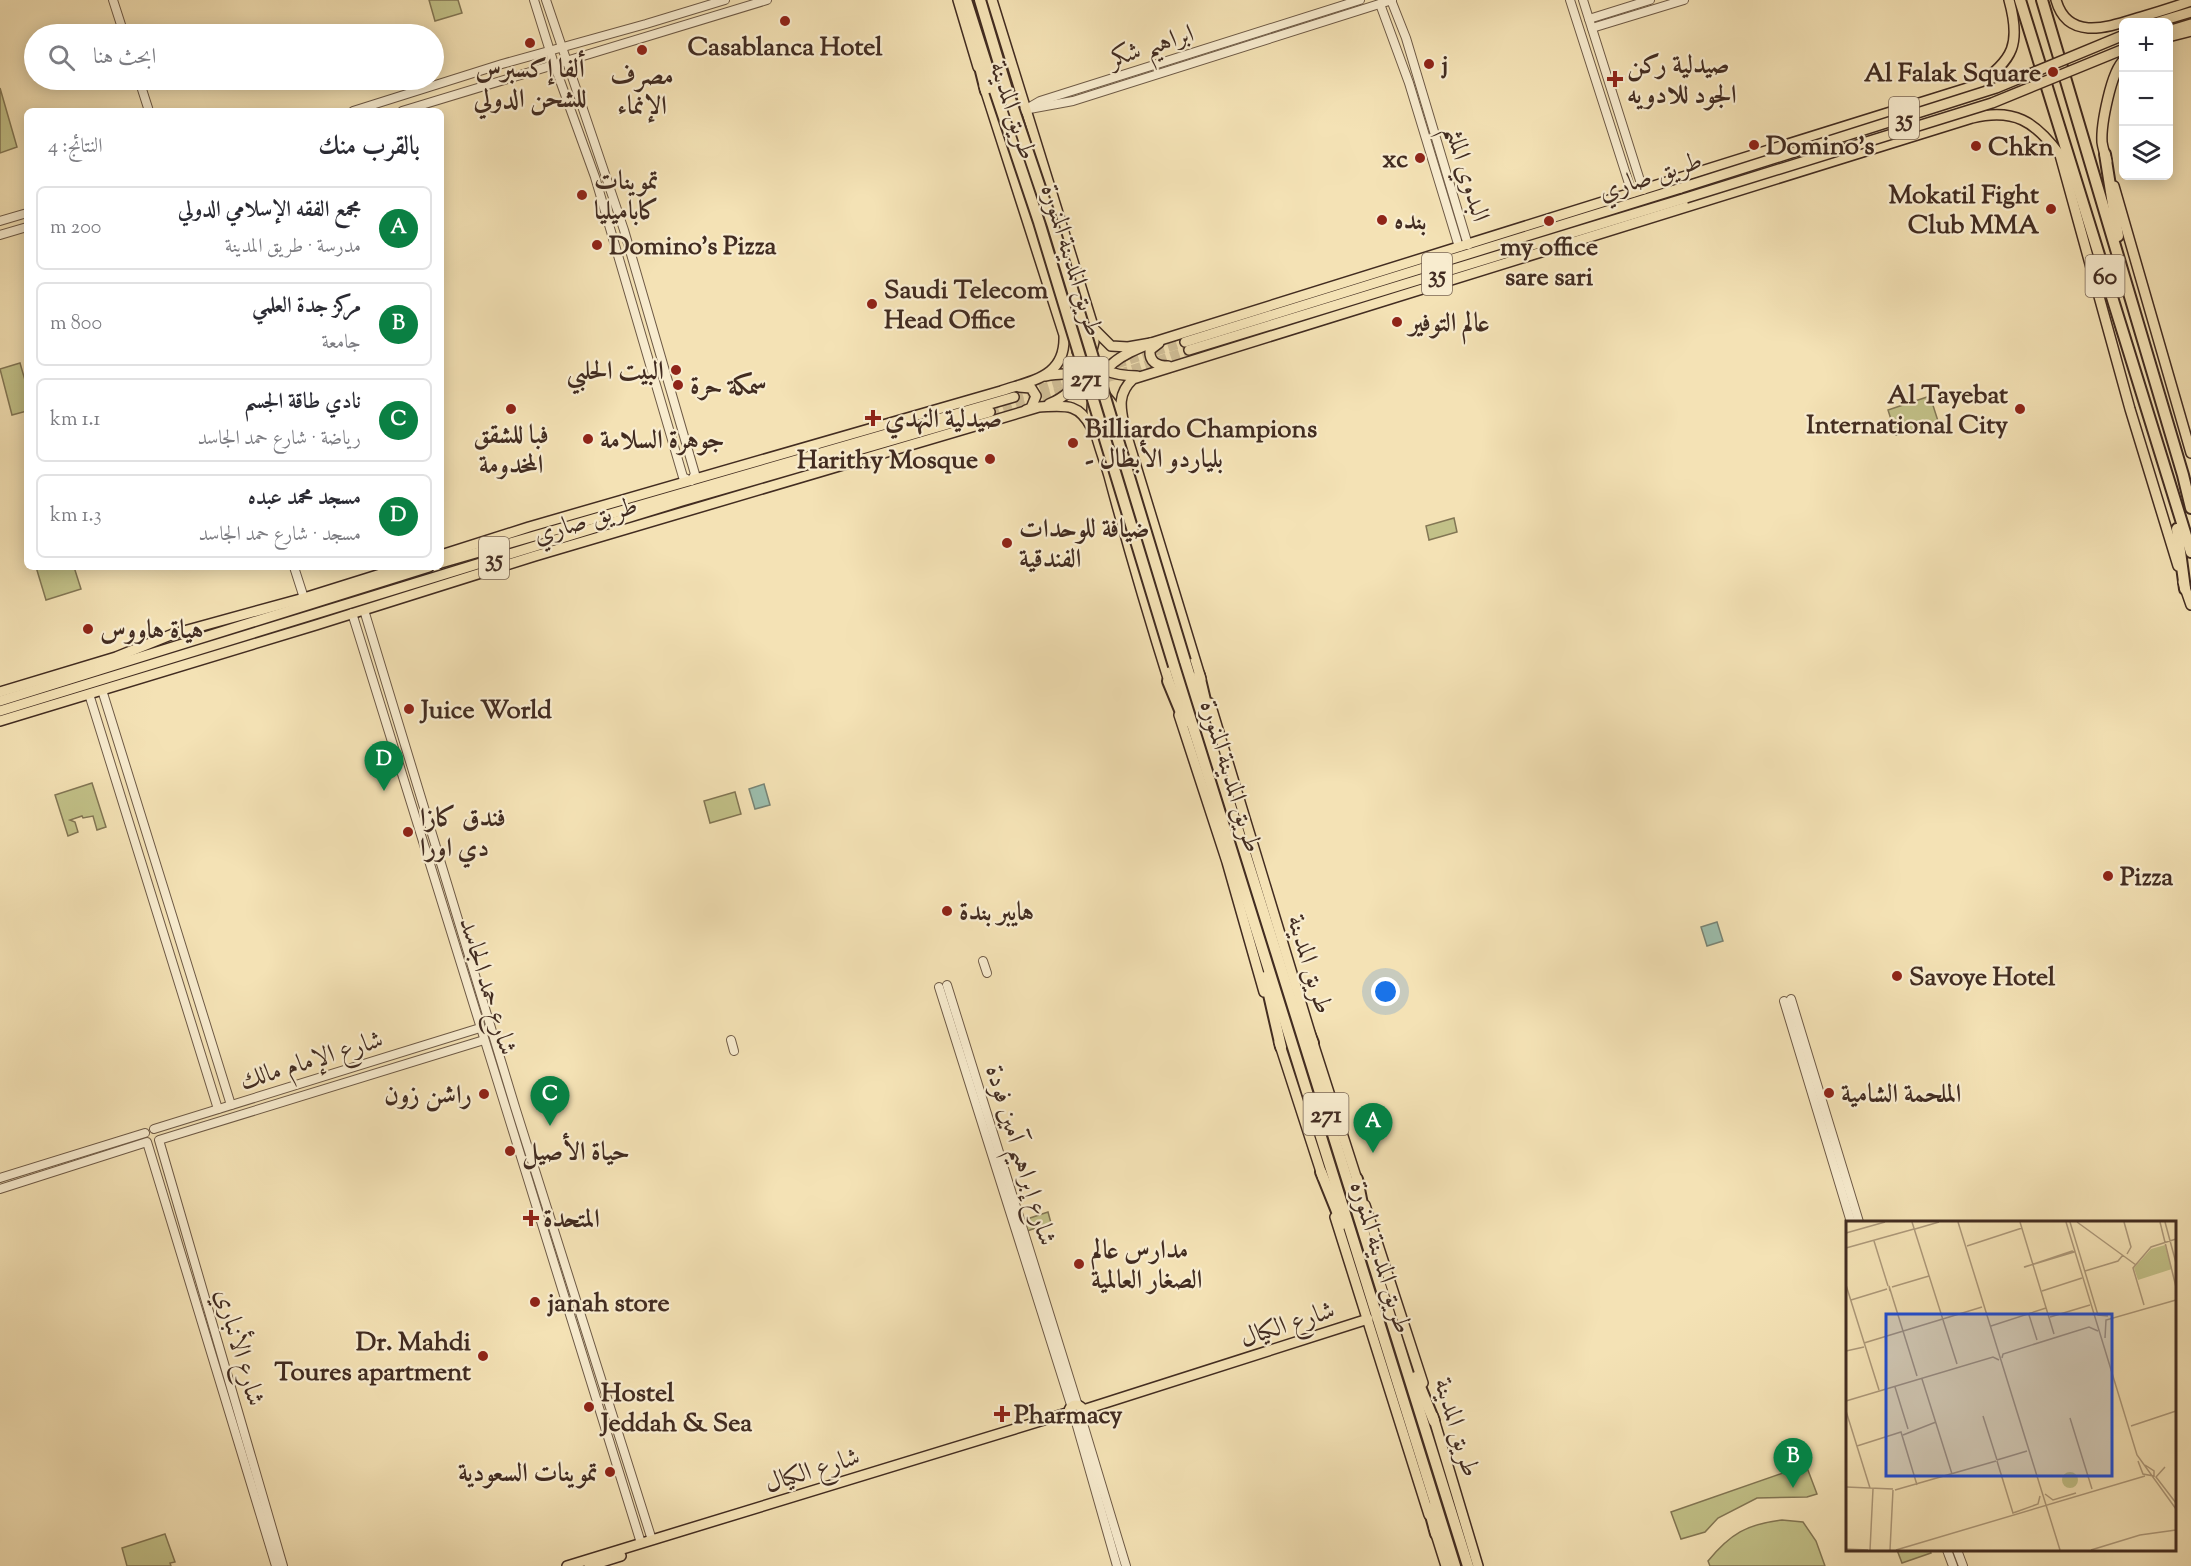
<!DOCTYPE html>
<html lang="ar">
<head>
<meta charset="utf-8">
<style>
	:root { --surface:#fff; --page:#f7f7f7; --text:#2b2b33; --muted:#7c7c81; --line:#e1e1e2; --accent:#0b8043 }
	body { margin:0; font-family:"Sorts Mill Goudy",Amiri,serif; background:var(--page); color:var(--text); direction:rtl }
	.controls { position:absolute; right:18px; top:18px; display:grid; overflow:hidden; border-radius:9px; box-shadow:0 3px 15px #0003 }
	.controls button { width:54px; height:54px; display:grid; place-items:center; padding:0; border:0; border-bottom:2px solid var(--line); background:var(--surface); color:var(--text); font:30px sans-serif }
	.you { position:absolute; left:1386px; top:992px; width:21px; height:21px; margin:-15px; border:4px solid #fff; border-radius:50%; background:#1a73e8; box-shadow:0 0 0 9px #1a73e833 }
	.badge { display:grid; place-items:center; width:39px; height:39px; border-radius:50%; background:var(--accent); color:#fff; font-size:20px; font-weight:700 }
	.pin { position:absolute; translate:-50% -50px; filter:drop-shadow(0 2px 3px #0008) }
	.pin::after { content:''; position:absolute; top:32px; width:21px; height:18px; background:inherit; clip-path:polygon(0 0,100% 0,50% 100%) }
	.list { margin:0; padding:0; list-style:none }
	h2 { display:flex; justify-content:space-between; align-items:center; height:78px; margin:0; padding:0 24px; font-size:26px }
	h2 small { font-size:20px; font-weight:400; color:var(--muted) }
	.list li { display:grid; grid-template-columns:39px 1fr auto; gap:18px; align-items:center; box-sizing:border-box; height:84px; margin:0 12px 12px; padding:0 12px; border:2px solid var(--line); border-radius:9px }
	.list b { display:block; font-size:22px; white-space:nowrap }
	.list p { margin:0; font-size:20px; white-space:nowrap; color:var(--muted) }
	.list em { font-size:20px; font-style:normal; color:var(--muted) }
	.icon { flex:none; width:33px; height:33px; fill:none; stroke:currentColor; stroke-width:2; stroke-linecap:round; stroke-linejoin:round }
	.map { position:relative; flex:none; width:2191px; height:1566px; overflow:hidden; direction:ltr }
	.search { position:absolute; background:var(--surface); box-shadow:0 3px 15px #0003; left:24px; top:24px; width:420px; height:66px; display:flex; align-items:center; gap:15px; box-sizing:border-box; padding:0 21px; border-radius:33px; color:var(--muted); font-size:22px }
	.panel { position:absolute; background:var(--surface); box-shadow:0 3px 15px #0003; left:24px; top:108px; width:420px; height:462px; border-radius:9px; direction:rtl }
	.map>svg:first-child { display:block }
	.green { fill:#c2c188; stroke:#827654; stroke-width:1.5 }
	.water { fill:#9cbead; stroke:#788475; stroke-width:1.5 }
	.lines { fill:none; stroke-linecap:round; stroke-linejoin:round }
	.major-tunnel { stroke:#d0be97; stroke-width:9; stroke-dasharray:9 4.5; stroke-linecap:butt }
	.minor-casing { stroke:#6e5a46; stroke-width:10 }
	.major-casing { stroke:#422c21; stroke-width:12 }
	.highway-casing { stroke:#422c21; stroke-width:14 }
	.minor { stroke:#f8eccf; stroke-width:8 }
	.major { stroke:#f4e2b5; stroke-width:9 }
	.highway { stroke:#f4e2b5; stroke-width:10 }
	.major-bridge-casing { stroke:#422c21; stroke-width:12; stroke-linecap:butt }
	.highway-bridge-casing { stroke:#422c21; stroke-width:14; stroke-linecap:butt }
	.major-bridge { stroke:#f4e2b5; stroke-width:9 }
	.highway-bridge { stroke:#f4e2b5; stroke-width:10 }
	.poi-dot { fill:#8f2418; stroke:#f8eccf; stroke-width:2 }
	.labels { text-anchor:middle; stroke-width:4.5; stroke-linejoin:round; paint-order:stroke }
	.shield { fill:#f8eccf; stroke:#796655; stroke-width:1.5 }
	.shield-label { font-size:24px; font-weight:bold; fill:#422c21 }
	.street-label { font-size:26px; fill:#422c21; stroke:#f8eccf }
	.poi-label { font-size:26px; font-weight:bold; fill:#422c21; stroke:#f8eccf; text-anchor:start }
	.inset-road { fill:none; stroke:#ad997a; stroke-width:1.5 }
	.view { fill:#1d4ed8; fill-opacity:0.15; stroke:#1d4ed8; stroke-width:3 }
	.inset-edge { fill:none; stroke:#422c21; stroke-width:3 }
</style>
</head>
<body>
<div class="map">
<svg width="2191" height="1566" viewBox="0 0 2191 1566">
	<rect width="100%" height="100%" fill="#f4e2b5"/>
	<filter id="stains"><feTurbulence type="fractalNoise" baseFrequency=".00333" numOctaves="4"/><feColorMatrix values="0 0 0 0 .2 0 0 0 0 .09 0 0 0 0 .02 0 0 0 .5 -.17"/></filter>
	<radialGradient id="worn" r=".72"><stop offset=".6" stop-color="#630" stop-opacity="0"/><stop offset="1" stop-color="#630" stop-opacity=".3"/></radialGradient>
	<!-- green -->
	<g class="green">
		<path d="M429,0H458L462,13L435,21Z"/>
		<path d="M0,88L17,147L0,153Z"/>
		<path d="M20,363L27,387V411L12,415L0,369Z"/>
		<path d="M1930,396L1938,421L1896,435L1888,410Z"/>
		<path d="M1454,518L1457,532L1429,540L1426,526Z"/>
		<path d="M36,567H74L81,589L46,600Z"/>
		<path d="M92,783L106,827L97,830L93,816L83,818L82,816L70,820L75,822L78,832L68,836L55,795Z"/>
		<path d="M735,792L741,814L710,823L704,801Z"/>
		<path d="M1048,1212L1051,1223L1024,1232L1021,1221Z"/>
		<path d="M1806,1465L1817,1494L1807,1497L1757,1498L1718,1518L1705,1532L1681,1539L1671,1512Z"/>
		<path d="M1782,1520L1803,1522L1816,1541L1825,1566H1710L1708,1561C1730,1534 1747,1524 1782,1520Z"/>
		<path d="M165,1534L175,1562L170,1563L171,1566H127L122,1548Z"/>
		<path d="M1897,1550H1930L1931,1553L1902,1563Z"/>
	</g>
	<!-- water -->
	<g class="water">
		<path d="M764,784L770,805L755,809L749,789Z"/>
		<path d="M1717,922L1723,941L1707,946L1701,927Z"/>
	</g>
	<g class="lines">
		<!-- major-tunnel -->
		<g class="major-tunnel">
			<path d="M1014,397L1185,342"/>
			<path d="M990,412L1113,376L1189,350"/>
		</g>
		<defs>
			<g id="minor">
				<path d="M113,0L124,34"/>
				<path d="M534,0L554,64L595,177L683,477L691,481L695,474L624,230L546,0"/>
				<path d="M1391,0L1406,38L1468,245"/>
				<path d="M1570,0L1632,193"/>
				<path d="M1583,0L1643,190"/>
				<path d="M1380,4L1409,83L1459,247"/>
				<path d="M1589,19L1650,0"/>
				<path d="M1592,28L1684,0"/>
				<path d="M139,80L149,111"/>
				<path d="M1028,108L1040,101L1360,0"/>
				<path d="M1024,110L1073,101L1392,0"/>
				<path d="M353,111L502,64L646,24L725,0"/>
				<path d="M402,111L767,0"/>
				<path d="M0,221L27,213"/>
				<path d="M0,235L27,227"/>
				<path d="M294,567L304,598"/>
				<path d="M364,610L515,1107L652,1540"/>
				<path d="M352,613L641,1543"/>
				<path d="M102,690L231,1105"/>
				<path d="M89,694L218,1109"/>
				<path d="M983,961L987,973"/>
				<path d="M947,985L1078,1406"/>
				<path d="M939,987L1072,1408"/>
				<path d="M1791,999L1859,1222"/>
				<path d="M1784,1001L1851,1222"/>
				<path d="M731,1040L734,1051"/>
				<path d="M154,1129L480,1028"/>
				<path d="M0,1178L145,1133"/>
				<path d="M0,1189L147,1142L276,1566"/>
				<path d="M1081,1417L1126,1566"/>
				<path d="M1075,1419L1117,1566"/>
				<path d="M1947,1550L1953,1566"/>
				<path d="M1957,1550L1963,1566"/>
				<path d="M283,1566L159,1140L484,1040"/>
			</g>
			<g id="major">
				<path d="M958,0L978,67"/>
				<path d="M992,0L1094,329V342L1091,354"/>
				<path d="M2056,0C2068,43 2111,26 2141,17C2158,12 2174,7 2191,1"/>
				<path d="M2158,22L2191,12"/>
				<path d="M2168,31L2191,24"/>
				<path d="M2168,37L2191,31"/>
				<path d="M2107,161C2105,155 2103,149 2102,142C2101,125 2111,71 2124,60"/>
				<path d="M2114,186L2191,453"/>
				<path d="M1094,329L1111,346L1128,347L1151,343L1977,85C2014,60 2021,43 2009,0"/>
				<path d="M1185,342L1681,188"/>
				<path d="M1151,343C1120,356 1101,364 1093,400C1088,422 1103,454 1109,476C1128,547 1149,618 1171,688"/>
				<path d="M1159,343L1150,350C1149,362 1157,366 1168,366"/>
				<path d="M1189,350L1686,198"/>
				<path d="M1077,351C1097,368 1110,376 1137,376"/>
				<path d="M1045,376C1061,373 1075,372 1090,382"/>
				<path d="M1019,387L1031,388L1036,396L1031,408L1026,410"/>
				<path d="M1105,395L1117,410L1125,430L1201,679"/>
				<path d="M1049,404C1066,397 1074,388 1083,372"/>
				<path d="M1125,430C1121,410 1116,395 1133,379L1972,118C2014,108 2035,121 2060,155L2130,409L2178,566"/>
				<path d="M441,555L529,527L1001,391C1033,380 1066,377 1064,335L984,86"/>
				<path d="M441,563L1014,397"/>
				<path d="M2183,582L2191,605"/>
				<path d="M0,692L116,657L173,634L304,598L403,567"/>
				<path d="M0,701L429,567"/>
				<path d="M1210,703L1315,1049L1359,1186"/>
				<path d="M0,711L682,501L990,412"/>
				<path d="M1179,715L1227,862L1264,992"/>
				<path d="M0,721L316,625L535,556L1039,407C1064,406 1078,402 1091,427"/>
				<path d="M1279,1042L1323,1178"/>
				<path d="M1365,1205L1423,1383"/>
				<path d="M1335,1217L1429,1515"/>
				<circle cx="1076" cy="1412" r="7"/>
				<path d="M1083,1410L1368,1319"/>
				<path d="M1433,1416L1478,1566"/>
				<path d="M1434,1528L1446,1566"/>
				<path d="M567,1566L1070,1412"/>
				<path d="M589,1566L621,1556"/>
			</g>
			<g id="highway">
				<path d="M966,0L995,91"/>
				<path d="M980,0L1007,90"/>
				<path d="M2020,0L2191,552"/>
				<path d="M2042,0L2183,475L2191,508"/>
				<path d="M978,59L986,91"/>
				<path d="M2105,154L2118,236"/>
				<path d="M2177,529L2185,589"/>
				<path d="M1185,661L1468,1566"/>
				<path d="M1174,666L1455,1566"/>
				<path d="M1199,675L1208,713"/>
				<path d="M1168,681L1185,722"/>
				<path d="M1265,977L1281,1047"/>
				<path d="M1303,1019L1313,1043"/>
				<path d="M1321,1172L1342,1224"/>
				<path d="M1357,1179L1364,1214"/>
				<path d="M1416,1377L1434,1421"/>
				<path d="M1429,1508L1436,1534"/>
			</g>
		</defs>
		<!-- minor casing -->
		<use href="#minor" class="minor-casing"/>
		<!-- major casing -->
		<use href="#major" class="major-casing"/>
		<!-- highway casing -->
		<use href="#highway" class="highway-casing"/>
		<!-- minor -->
		<use href="#minor" class="minor"/>
		<!-- major -->
		<use href="#major" class="major"/>
		<!-- highway -->
		<use href="#highway" class="highway"/>
		<defs>
			<g id="major-bridge">
				<path d="M1681,188L1996,88L2124,35"/>
				<path d="M1686,198L1992,103L2124,49"/>
			</g>
			<g id="highway-bridge">
				<path d="M1007,90L1053,226L1185,661"/>
				<path d="M995,91L1039,222L1174,666"/>
			</g>
		</defs>
		<!-- major-bridge casing -->
		<use href="#major-bridge" class="major-bridge-casing"/>
		<!-- highway-bridge casing -->
		<use href="#highway-bridge" class="highway-bridge-casing"/>
		<!-- major-bridge -->
		<use href="#major-bridge" class="major-bridge"/>
		<!-- highway-bridge -->
		<use href="#highway-bridge" class="highway-bridge"/>
	</g>
	<!-- markers -->
	<g class="poi-dot">
		<circle cx="785" cy="21" r="6"/>
		<circle cx="530" cy="43" r="6"/>
		<circle cx="642" cy="50" r="6"/>
		<circle cx="1429" cy="64" r="6"/>
		<circle cx="2053" cy="72" r="6"/>
		<path d="M1612 70h6v6h6v6h-6v6h-6v-6h-6v-6h6z"/>
		<circle cx="1754" cy="145" r="6"/>
		<circle cx="1976" cy="146" r="6"/>
		<circle cx="1420" cy="158" r="6"/>
		<circle cx="582" cy="195" r="6"/>
		<circle cx="2051" cy="209" r="6"/>
		<circle cx="1382" cy="220" r="6"/>
		<circle cx="1549" cy="221" r="6"/>
		<circle cx="597" cy="245" r="6"/>
		<circle cx="872" cy="304" r="6"/>
		<circle cx="1397" cy="322" r="6"/>
		<circle cx="676" cy="370" r="6"/>
		<circle cx="678" cy="385" r="6"/>
		<circle cx="511" cy="409" r="6"/>
		<circle cx="2020" cy="409" r="6"/>
		<path d="M870 409h6v6h6v6h-6v6h-6v-6h-6v-6h6z"/>
		<circle cx="588" cy="439" r="6"/>
		<circle cx="1073" cy="443" r="6"/>
		<circle cx="990" cy="459" r="6"/>
		<circle cx="1007" cy="543" r="6"/>
		<circle cx="88" cy="629" r="6"/>
		<circle cx="409" cy="709" r="6"/>
		<circle cx="408" cy="832" r="6"/>
		<circle cx="2108" cy="876" r="6"/>
		<circle cx="947" cy="911" r="6"/>
		<circle cx="1897" cy="976" r="6"/>
		<circle cx="1829" cy="1093" r="6"/>
		<circle cx="484" cy="1094" r="6"/>
		<circle cx="510" cy="1151" r="6"/>
		<path d="M528 1209h6v6h6v6h-6v6h-6v-6h-6v-6h6z"/>
		<circle cx="1079" cy="1264" r="6"/>
		<circle cx="535" cy="1302" r="6"/>
		<circle cx="483" cy="1356" r="6"/>
		<circle cx="589" cy="1407" r="6"/>
		<path d="M999 1405h6v6h6v6h-6v6h-6v-6h-6v-6h6z"/>
		<circle cx="610" cy="1472" r="6"/>
	</g>
	<g class="labels">
		<!-- shield labels -->
		<g class="shield">
			<rect x="1889" y="97" width="30" height="42" rx="4.5"/>
			<rect x="1422" y="253" width="30" height="42" rx="4.5"/>
			<rect x="2085.5" y="255" width="39" height="42" rx="4.5"/>
			<rect x="1063.5" y="357" width="45" height="42" rx="4.5"/>
			<rect x="479" y="537" width="30" height="42" rx="4.5"/>
			<rect x="1303.5" y="1093" width="45" height="42" rx="4.5"/>
		</g>
		<g class="shield-label">
			<text x="1904" y="126">35</text>
			<text x="1437" y="282">35</text>
			<text x="2105" y="284">60</text>
			<text x="1086" y="386">271</text>
			<text x="494" y="566">35</text>
			<text x="1326" y="1122">271</text>
		</g>
		<!-- street labels -->
		<g class="street-label">
			<text transform="translate(1151 45) rotate(-18)" y="9">ابراهيم شكر</text>
			<text transform="translate(1014 110) rotate(72)" y="9">طريق المدينة</text>
			<text transform="translate(1468 173) rotate(73)" y="9">البدوي الملثم</text>
			<text transform="translate(1650 175) rotate(-18)" y="9">طريق صاري</text>
			<text transform="translate(1073 260) rotate(73)" y="9">طريق المدينة المنورة</text>
			<text transform="translate(585 519) rotate(-17)" y="9">طريق صاري</text>
			<text transform="translate(1232 776) rotate(73)" y="9">طريق المدينة المنورة</text>
			<text transform="translate(1311 964) rotate(73)" y="9">طريق المدينة</text>
			<text transform="translate(489 986) rotate(73)" y="9">شارع حمد الجاسد</text>
			<text transform="translate(311 1059) rotate(-17)" y="9">شارع الإمام مالك</text>
			<text transform="translate(1022 1155) rotate(73)" y="9">شارع إبراهيم آمين فودة</text>
			<text transform="translate(1382 1257) rotate(73)" y="9">طريق المدينة المنورة</text>
			<text transform="translate(1287 1323) rotate(-18)" y="9">شارع الكيال</text>
			<text transform="translate(241 1347) rotate(74)" y="9">شارع الأنباري</text>
			<text transform="translate(1458 1427) rotate(73)" y="9">طريق المدينة</text>
			<text transform="translate(812 1469) rotate(-17)" y="9">شارع الكيال</text>
		</g>
		<!-- poi labels -->
		<g class="poi-label">
			<text x="785" y="55" text-anchor="middle">Casablanca Hotel</text>
			<text x="1441" y="73">j</text>
			<text x="1627" y="73">صيدلية ركن<tspan x="1627" dy="30">الجود للادويه</tspan></text>
			<text x="530" y="77" text-anchor="middle">ألفا إكسبرس<tspan x="530" dy="30">للشحن الدولي</tspan></text>
			<text x="2041" y="81" text-anchor="end">Al Falak Square</text>
			<text x="642" y="84" text-anchor="middle">مصرف<tspan x="642" dy="30">الإنماء</tspan></text>
			<text x="1766" y="154">Domino's</text>
			<text x="1988" y="155">Chkn</text>
			<text x="1408" y="167" text-anchor="end">xc</text>
			<text x="594" y="189">تموينات<tspan x="594" dy="30">كاباميليا</tspan></text>
			<text x="2039" y="203" text-anchor="end">Mokatil Fight<tspan x="2039" dy="30">Club MMA</tspan></text>
			<text x="1394" y="229">بنده</text>
			<text x="609" y="254">Domino's Pizza</text>
			<text x="1549" y="255" text-anchor="middle">my office<tspan x="1549" dy="30">sare sari</tspan></text>
			<text x="884" y="298">Saudi Telecom<tspan x="884" dy="30">Head Office</tspan></text>
			<text x="1409" y="331">عالم التوفير</text>
			<text x="664" y="379" text-anchor="end">البيت الحلبي</text>
			<text x="690" y="394">سمكة حرة</text>
			<text x="2008" y="403" text-anchor="end">Al Tayebat<tspan x="2008" dy="30">International City</tspan></text>
			<text x="885" y="427">صيدلية النهدي</text>
			<text x="1085" y="437">Billiardo Champions<tspan x="1085" dy="30">- بلياردو الأبطال</tspan></text>
			<text x="511" y="443" text-anchor="middle">فبا للشقق<tspan x="511" dy="30">المخدومة</tspan></text>
			<text x="600" y="448">جوهرة السلامة</text>
			<text x="978" y="468" text-anchor="end">Harithy Mosque</text>
			<text x="1019" y="537">ضيافة للوحدات<tspan x="1019" dy="30">الفندقية</tspan></text>
			<text x="100" y="638">هياة هاووس</text>
			<text x="421" y="718">Juice World</text>
			<text x="420" y="826">فندق كازا<tspan x="420" dy="30">دي اورا</tspan></text>
			<text x="2120" y="885">Pizza</text>
			<text x="959" y="920">هايبر بندة</text>
			<text x="1909" y="985">Savoye Hotel</text>
			<text x="1841" y="1102">الملحمة الشامية</text>
			<text x="472" y="1103" text-anchor="end">راشن زون</text>
			<text x="522" y="1160">حياة الأصيل</text>
			<text x="543" y="1227">المتحدة</text>
			<text x="1091" y="1258">مدارس عالم<tspan x="1091" dy="30">الصغار العالمية</tspan></text>
			<text x="547" y="1311">janah store</text>
			<text x="471" y="1350" text-anchor="end">Dr. Mahdi<tspan x="471" dy="30">Toures apartment</tspan></text>
			<text x="601" y="1401">Hostel<tspan x="601" dy="30">Jeddah &amp; Sea</tspan></text>
			<text x="1014" y="1423">Pharmacy</text>
			<text x="598" y="1481" text-anchor="end">تموينات السعودية</text>
		</g>
	</g>
	<!-- overview -->
	<g transform="translate(1846 1221)">
		<rect width="330" height="330" fill="#f4e2b5"/>
		<path d="M319,24L326,48L292,59L288,47L305,28ZM216 259a8 8 0 1 1 16 0a8 8 0 1 1-16 0Z" fill="#c2c188"/>
		<path class="inset-road" d="M66,1L111,143M112,1L214,329M174,1L208,113M220,1L291,234L330,288M224,1L252,94L262,95M231,1L290,44M278,1L285,26L281,33M314,1L330,66M319,1L330,42M69,8L93,1M0,12L39,1M28,20L42,65M121,25L176,7M0,27L68,8M226,30L228,31L178,46H179ZM239,50L272,40L277,34M0,64L33,169M46,66L83,55M44,70L43,65L71,155M196,70L236,57M5,79L41,68M298,84L287,47L305,26L330,18M183,94L191,119M204,96L244,84M145,105L200,87M259,117L260,99L330,79M18,122L136,86M0,130L18,126M156,137L157,133L243,106L252,110M76,158L106,253M49,166L62,208M0,180L147,136L153,139M0,190L24,267M137,195L151,239M224,197L246,268M285,205L330,190M57,214L90,201M11,225L55,211L71,264M151,239L181,230M151,240L167,292L192,283L194,275M292,240L297,253L308,255V250L299,244M319,246L310,256L330,282M0,266L47,268M49,269L150,240M199,273L207,279L230,272M0,328L22,329M24,329L27,268M44,329L47,269M50,329L299,255M245,329L294,314L330,309"/>
		<path class="view" d="M40,93H266V255H40Z"/>
		<rect width="330" height="330" class="inset-edge"/>
	</g>
	<rect width="100%" height="100%" filter="url(#stains)"/>
	<rect width="100%" height="100%" fill="url(#worn)"/>
</svg>
<div class="controls">
<button>+</button>
<button>−</button>
<button><svg class="icon" aria-label="layers" viewBox="0 0 24 24"><path d="M12 4l9 5-9 5-9-5zM3 14l9 5 9-5"/></svg></button>
</div>
<div class="you"></div>
<div class="pin badge" style="left:1373px;top:1153px">A</div>
<div class="pin badge" style="left:1793px;top:1488px">B</div>
<div class="pin badge" style="left:550px;top:1126px">C</div>
<div class="pin badge" style="left:384px;top:791px">D</div>
<div class="search"><svg class="icon" aria-label="search" viewBox="0 0 24 24"><circle cx="10" cy="10" r="6"/><path d="M15 15l6 6"/></svg>ابحث هنا</div>
<section class="panel">
<h2>بالقرب منك<small>النتائج: 4</small></h2>
<ul class="list">
<li><span class="badge">A</span><div><b>مجمع الفقه الإسلامي الدولي</b><p>مدرسة · طريق المدينة</p></div><em>200 m</em></li>
<li><span class="badge">B</span><div><b>مركز جدة العلمي</b><p>جامعة</p></div><em>800 m</em></li>
<li><span class="badge">C</span><div><b>نادي طاقة الجسم</b><p>رياضة · شارع حمد الجاسد</p></div><em>1.1 km</em></li>
<li><span class="badge">D</span><div><b>مسجد محمد عبده</b><p>مسجد · شارع حمد الجاسد</p></div><em>1.3 km</em></li>
</ul>
</section>
</div>
</body>
</html>
